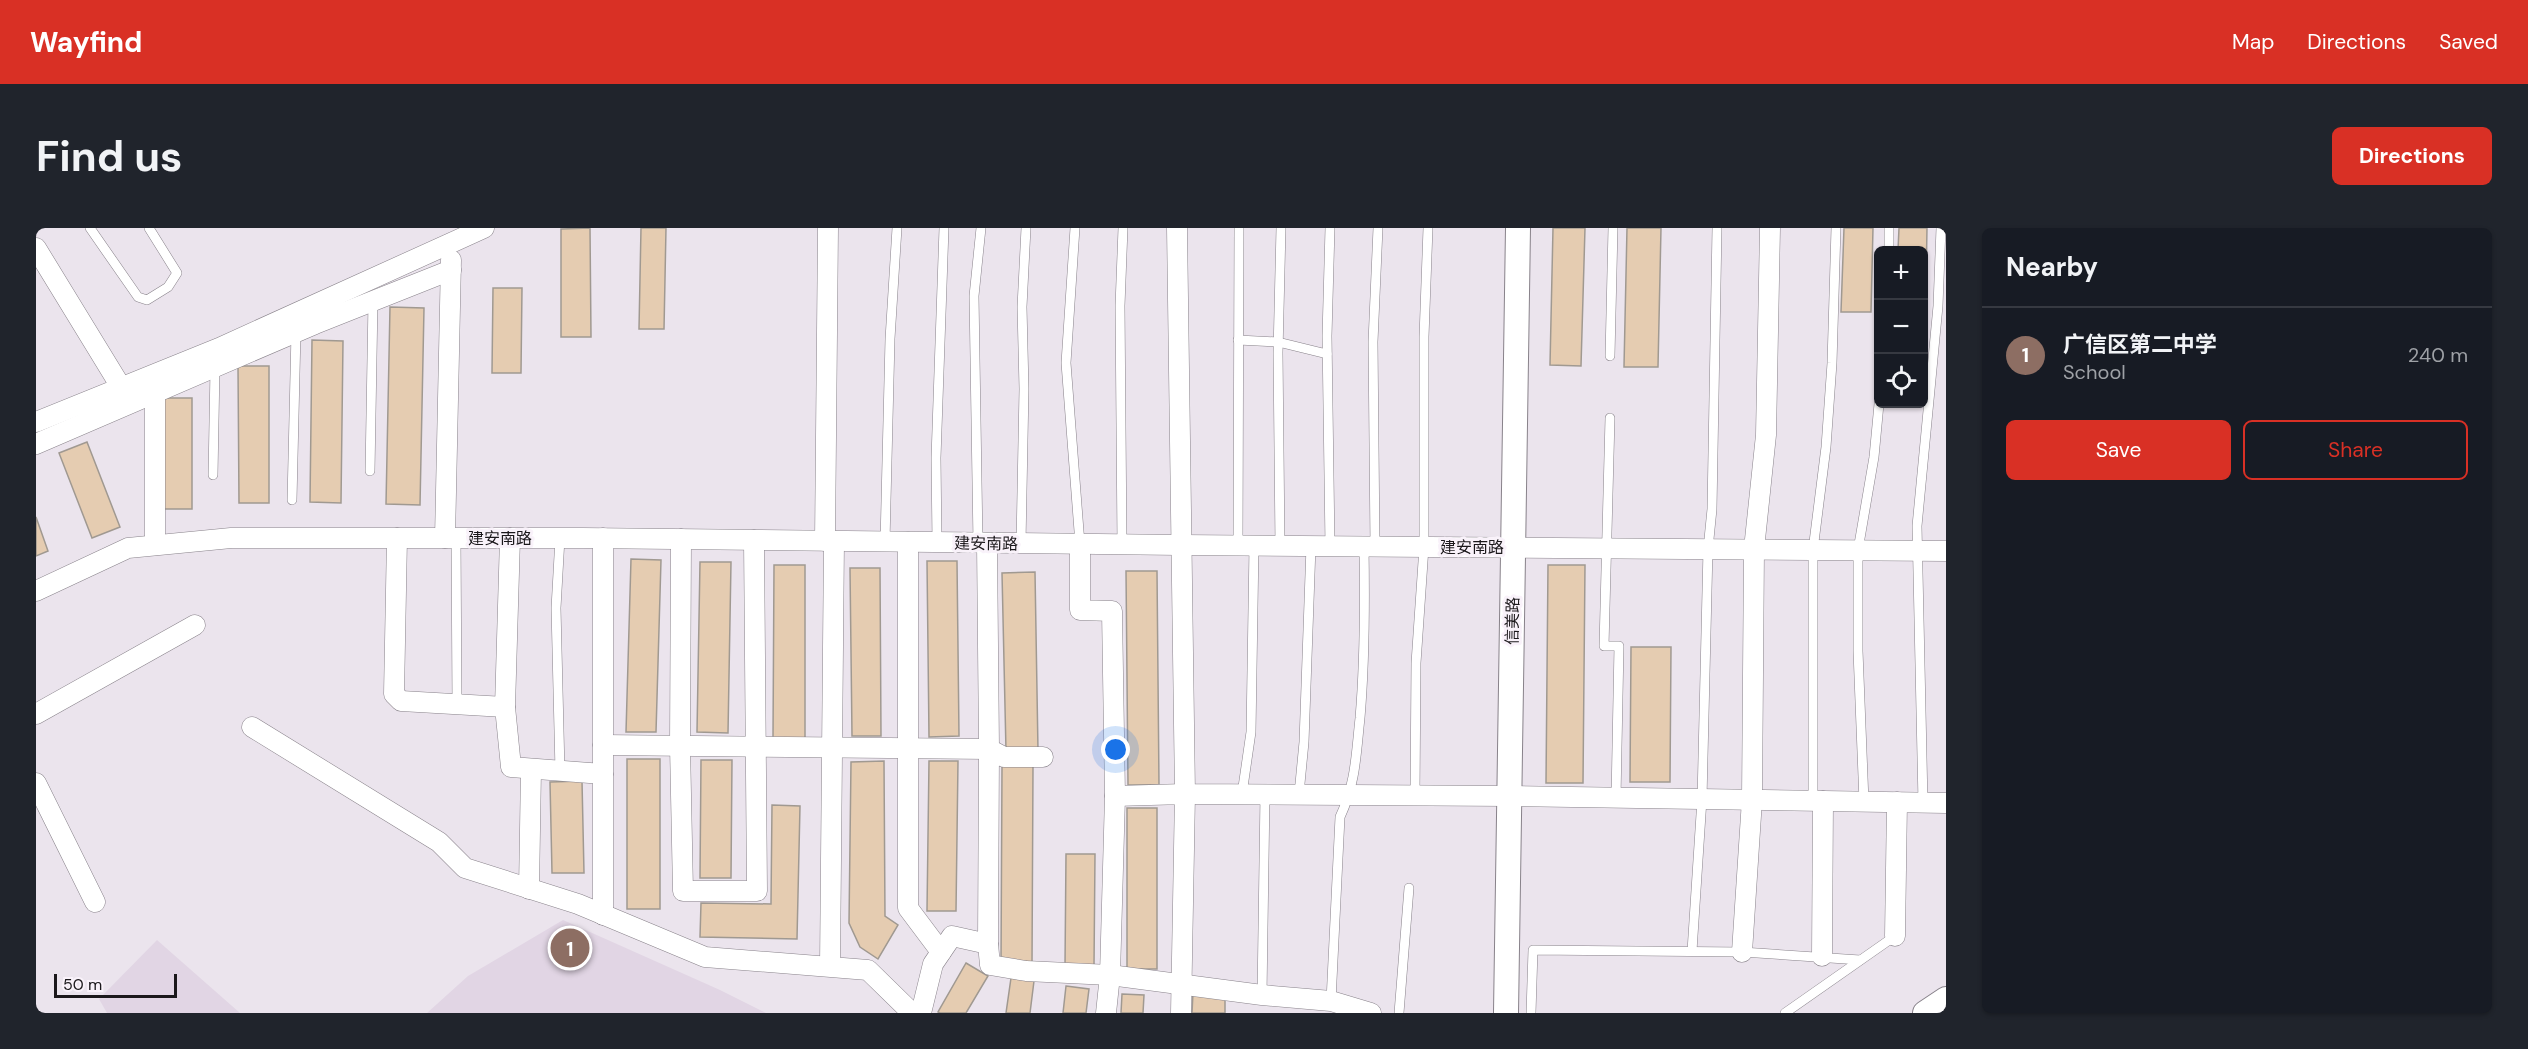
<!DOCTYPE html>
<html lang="en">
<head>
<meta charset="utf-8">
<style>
	:root { --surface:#171b24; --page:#20242c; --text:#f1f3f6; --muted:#9ea1a6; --line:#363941; --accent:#d93025 }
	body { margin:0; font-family:"DM Sans","Noto Sans SC",sans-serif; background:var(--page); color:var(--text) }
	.controls { position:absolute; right:18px; top:18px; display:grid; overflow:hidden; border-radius:9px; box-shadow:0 2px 4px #0004 }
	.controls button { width:54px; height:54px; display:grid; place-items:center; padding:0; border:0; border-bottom:2px solid var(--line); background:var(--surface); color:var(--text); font:30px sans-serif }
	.scale { position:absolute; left:18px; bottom:15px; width:123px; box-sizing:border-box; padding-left:6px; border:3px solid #1b181b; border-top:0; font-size:16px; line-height:21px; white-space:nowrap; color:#1b181b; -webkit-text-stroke:4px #f9f2fa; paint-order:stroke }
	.you { position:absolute; left:1080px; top:522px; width:21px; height:21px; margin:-15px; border:4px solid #fff; border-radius:50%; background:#1a73e8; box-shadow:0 0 0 9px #1a73e833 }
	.badge { display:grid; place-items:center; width:39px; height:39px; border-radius:50%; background:var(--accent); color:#fff; font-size:20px; font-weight:700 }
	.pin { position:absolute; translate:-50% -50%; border:3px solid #fff; box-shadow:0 2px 6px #0006 }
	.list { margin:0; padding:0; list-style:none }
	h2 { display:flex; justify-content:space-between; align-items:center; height:78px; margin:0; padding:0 24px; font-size:26px }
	h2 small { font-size:20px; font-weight:400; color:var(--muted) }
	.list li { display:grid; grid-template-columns:39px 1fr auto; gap:18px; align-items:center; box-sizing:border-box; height:96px; padding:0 24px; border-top:2px solid var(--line) }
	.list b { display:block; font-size:22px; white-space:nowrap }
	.list p { margin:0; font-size:20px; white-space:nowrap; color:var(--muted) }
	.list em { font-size:20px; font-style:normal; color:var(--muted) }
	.actions { display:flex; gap:12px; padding:18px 24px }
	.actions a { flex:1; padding:14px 0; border:2px solid var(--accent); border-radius:9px; text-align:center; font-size:21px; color:var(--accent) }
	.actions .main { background:var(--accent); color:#fff }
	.icon { flex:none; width:33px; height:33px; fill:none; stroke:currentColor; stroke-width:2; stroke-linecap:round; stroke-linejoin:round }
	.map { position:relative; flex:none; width:1910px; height:785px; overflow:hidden; border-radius:9px }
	header { display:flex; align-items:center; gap:36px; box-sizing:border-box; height:84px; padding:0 30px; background:var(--accent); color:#fff }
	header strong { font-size:28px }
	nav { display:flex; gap:33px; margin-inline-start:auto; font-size:21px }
	.intro { display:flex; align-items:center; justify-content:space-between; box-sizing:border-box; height:144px; padding:0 36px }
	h1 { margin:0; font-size:42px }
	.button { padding:15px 27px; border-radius:9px; background:var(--accent); color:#fff; font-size:21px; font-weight:700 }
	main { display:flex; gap:36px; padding:0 36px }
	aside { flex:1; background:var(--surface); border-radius:9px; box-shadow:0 2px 4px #0004 }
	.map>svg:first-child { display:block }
	.built { fill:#e1d5e4 }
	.building { fill:#e5ccb1; stroke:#a09991; stroke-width:1.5 }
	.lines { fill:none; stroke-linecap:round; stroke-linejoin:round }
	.service-casing { stroke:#88828a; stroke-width:10 }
	.minor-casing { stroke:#88828a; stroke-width:21 }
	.tertiary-casing { stroke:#88828a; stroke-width:26 }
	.service { stroke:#fff; stroke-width:9 }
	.minor { stroke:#fff; stroke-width:20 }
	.tertiary { stroke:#fff; stroke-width:24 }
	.labels { text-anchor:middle; stroke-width:6; stroke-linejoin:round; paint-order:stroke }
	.street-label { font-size:16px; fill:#1b181b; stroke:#f9f2fa }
</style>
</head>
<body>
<header>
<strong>Wayfind</strong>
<nav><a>Map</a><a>Directions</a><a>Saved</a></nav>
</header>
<div class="intro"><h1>Find us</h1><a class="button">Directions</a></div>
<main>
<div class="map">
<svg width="1910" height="785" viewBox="0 0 1910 785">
	<rect width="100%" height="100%" fill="#ebe4ed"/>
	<!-- built -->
	<g class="built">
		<path d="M527,692L684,762L730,785H391L432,748Z"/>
		<path d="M121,712L204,785H71L63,771Z"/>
	</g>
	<!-- building -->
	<g class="building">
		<path d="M554,0L555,109H525V1Z"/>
		<path d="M605,0H630L628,101H603Z"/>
		<path d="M1517,0H1549L1545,138L1514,137Z"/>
		<path d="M1591,0H1625L1622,139H1588Z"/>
		<path d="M1808,0H1837L1835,84H1805Z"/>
		<path d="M1863,0H1891L1890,57H1888V22H1862Z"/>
		<path d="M457,60H486L485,145H456Z"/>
		<path d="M354,79L388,80L384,277L350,276Z"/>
		<path d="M276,112L307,113L305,275L274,274Z"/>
		<path d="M202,138H233V275H203Z"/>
		<rect x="126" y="170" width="30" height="111"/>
		<path d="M51,214L84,299L56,310L23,225Z"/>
		<path d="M0,289L12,323L0,328Z"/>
		<path d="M595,331L625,332L620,504H590Z"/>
		<path d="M891,333H921L923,508L893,509Z"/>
		<path d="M664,334H695L692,505L661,504Z"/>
		<path d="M738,337H769V510H737Z"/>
		<path d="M1512,337H1549L1547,555H1510Z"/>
		<path d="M814,340H844L845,508H816Z"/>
		<path d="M1090,343H1121L1123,557H1092Z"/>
		<path d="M999,344L1002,523H970L966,345Z"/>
		<path d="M1595,419H1635L1634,554H1594Z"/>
		<rect x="591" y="531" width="33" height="150"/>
		<path d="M665,532H696L695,650H664Z"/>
		<path d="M848,533L849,688L862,697L842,731L824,719L813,695L815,534Z"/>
		<path d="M893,533H922L920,683H891Z"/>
		<path d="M966,538H997L996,737H965Z"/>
		<path d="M546,553L548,645H516L514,554Z"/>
		<path d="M736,577L764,578L761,711L664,709L665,675L735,676Z"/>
		<rect x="1091" y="580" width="30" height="161"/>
		<path d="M1030,626H1059L1058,738H1029Z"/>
		<path d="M930,735L952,748L930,785H904L902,784Z"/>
		<path d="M975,750L998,753L994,785H970Z"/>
		<path d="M1030,758L1053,761L1050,785H1027Z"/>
		<path d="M1157,764L1189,765V785H1156Z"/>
		<path d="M1086,766L1108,767L1107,785H1085Z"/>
	</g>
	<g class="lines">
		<defs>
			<g id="service">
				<path d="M54,0L102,69L111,72L132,59L141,45L113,0"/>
				<path d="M1039,0L1030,135L1044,316"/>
				<path d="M1853,22V0"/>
				<path d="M1202,112L1242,114L1291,126"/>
				<path d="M1574,128L1577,0"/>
				<path d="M1574,190L1568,418H1583L1580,570"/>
				<path d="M334,243L337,73"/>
				<path d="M177,247L179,140"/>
				<path d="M256,272L260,104"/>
				<path d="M420,310L421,476"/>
				<path d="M849,314L854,111L861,0"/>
				<path d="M901,314L900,230L908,0"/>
				<path d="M942,315L938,68L945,0"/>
				<path d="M985,315L988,161L986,79L990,0"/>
				<path d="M1086,317L1084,78L1087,0"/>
				<path d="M1202,318L1203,0"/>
				<path d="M1244,318L1242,125L1245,0"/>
				<path d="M1294,318L1291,108L1294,0"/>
				<path d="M1339,318L1337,114L1342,0"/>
				<path d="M524,543L520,380L524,310"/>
				<path d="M1206,566L1215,504L1218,318"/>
				<path d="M1263,566L1268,514L1275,318"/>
				<path d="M1379,567L1380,435L1388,319V109L1392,0"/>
				<path d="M1777,573V322L1790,219L1796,135L1800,0"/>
				<path d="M1828,574L1822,423V322L1838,229L1843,176"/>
				<path d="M1887,575L1881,298L1902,78L1905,0"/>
				<path d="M1656,723L1666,571L1672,321L1676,281L1681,0"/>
				<path d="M1226,767L1229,566"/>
				<path d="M1295,773L1304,589C1320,555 1320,526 1324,490C1329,432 1329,376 1328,318"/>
				<path d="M1363,785L1373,660"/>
				<path d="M1495,785L1497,722L1706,724L1824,732"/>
				<path d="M1749,785L1859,708"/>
			</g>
			<g id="minor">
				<path d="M1141,0L1149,566L1473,568L1910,575"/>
				<path d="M0,20L85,159"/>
				<path d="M0,194L183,120L448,0"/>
				<path d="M0,216L279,96L415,42"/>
				<path d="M361,310L358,466L365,473L469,479"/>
				<path d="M409,310L415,32"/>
				<path d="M474,310L469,479L475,539L567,546"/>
				<path d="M645,311L644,518L647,663H721L718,312"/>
				<path d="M789,313L792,0"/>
				<path d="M872,314V680L905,724"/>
				<path d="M1044,316V382L1076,383L1079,568L1149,566L1145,785"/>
				<path d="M119,317V154"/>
				<path d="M0,363L92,320L195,310H547L1144,317L1910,323"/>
				<path d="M0,486L159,397"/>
				<path d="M216,499L403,614L429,640L542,676L669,729L832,742L876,785"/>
				<path d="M567,517L953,521L951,315"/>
				<path d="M0,555L59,674"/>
				<path d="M493,661L495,542"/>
				<path d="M567,687V310"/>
				<path d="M1859,708L1861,574"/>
				<path d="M952,716L954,737L990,743L1074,747L1226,767L1295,773L1335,785"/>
				<path d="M1706,724L1716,572L1718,321L1730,207L1734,0"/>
				<path d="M1786,728L1787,573"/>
				<path d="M794,738L798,313"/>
				<path d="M885,785L897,736L916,708L952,716L953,521L968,529H1007"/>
				<path d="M1070,785L1074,747L1079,568"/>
			</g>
			<g id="tertiary">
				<path d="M1470,785L1482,0"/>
				<path d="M1889,785L1910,771"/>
			</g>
		</defs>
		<!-- service casing -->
		<use href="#service" class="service-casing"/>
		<!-- minor casing -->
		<use href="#minor" class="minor-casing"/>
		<!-- tertiary casing -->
		<use href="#tertiary" class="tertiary-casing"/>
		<!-- service -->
		<use href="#service" class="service"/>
		<!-- minor -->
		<use href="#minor" class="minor"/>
		<!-- tertiary -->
		<use href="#tertiary" class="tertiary"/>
	</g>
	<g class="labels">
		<!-- street labels -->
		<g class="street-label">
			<text x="464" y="316">建安南路</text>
			<text transform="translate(950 315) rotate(1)" y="6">建安南路</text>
			<text x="1436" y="325">建安南路</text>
			<text transform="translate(1476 393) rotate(-89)" y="6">信美路</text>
		</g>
	</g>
</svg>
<div class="controls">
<button>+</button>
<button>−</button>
<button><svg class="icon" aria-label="locate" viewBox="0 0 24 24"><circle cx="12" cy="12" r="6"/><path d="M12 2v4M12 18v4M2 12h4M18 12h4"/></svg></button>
</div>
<div class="scale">50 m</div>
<div class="you"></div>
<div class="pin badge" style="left:534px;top:720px;background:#8d6e63">1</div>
</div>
<aside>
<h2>Nearby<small></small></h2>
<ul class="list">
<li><span class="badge" style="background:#8d6e63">1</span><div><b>广信区第二中学</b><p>School</p></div><em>240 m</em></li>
</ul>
<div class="actions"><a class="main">Save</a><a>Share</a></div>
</aside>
</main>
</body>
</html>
